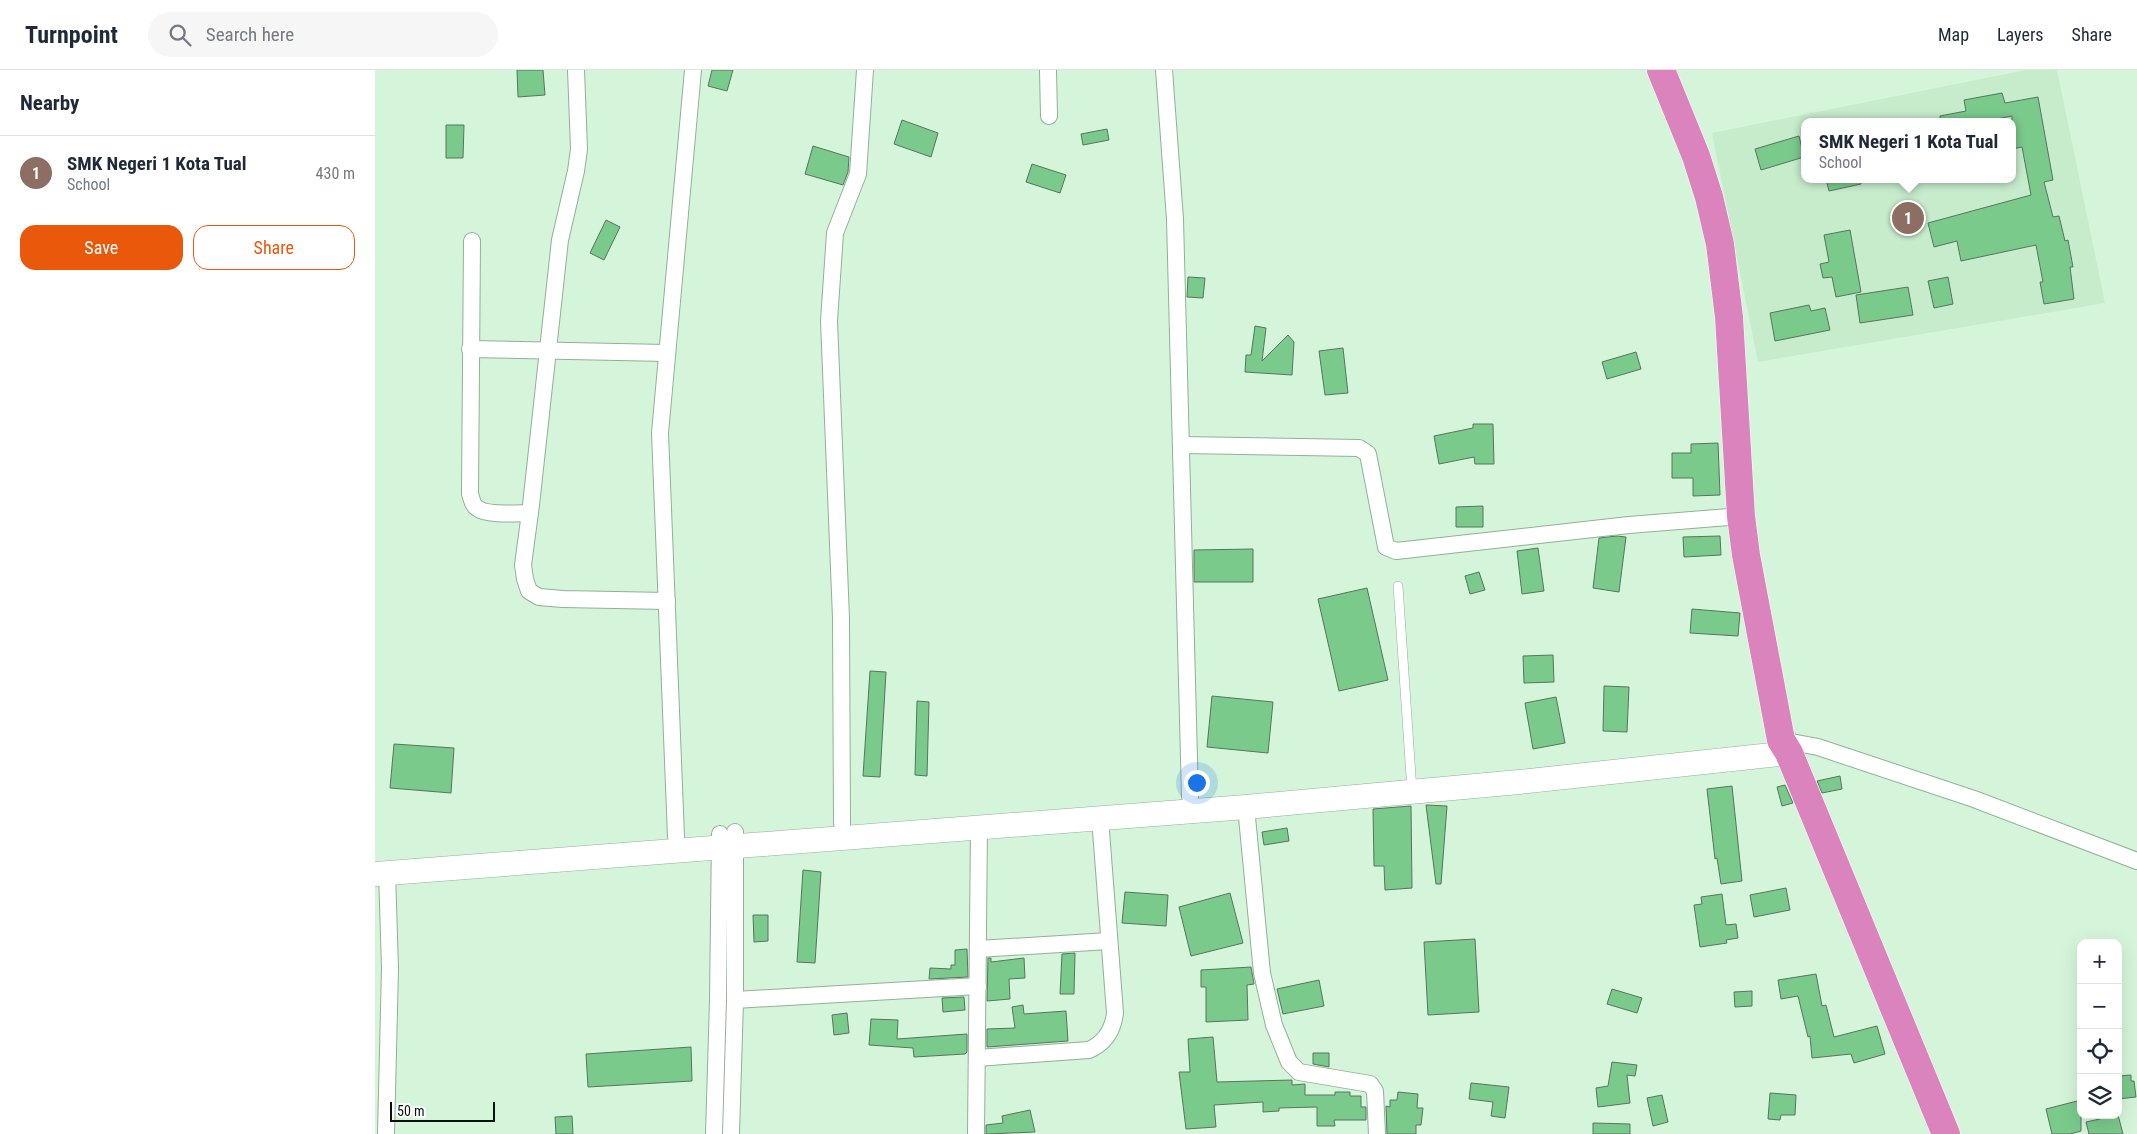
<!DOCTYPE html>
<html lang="en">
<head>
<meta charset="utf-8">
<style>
	:root { --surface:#fff; --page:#f6f6f7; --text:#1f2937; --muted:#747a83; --line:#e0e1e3; --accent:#ea580c }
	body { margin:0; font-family:"Roboto Condensed",sans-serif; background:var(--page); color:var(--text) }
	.controls { position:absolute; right:15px; bottom:15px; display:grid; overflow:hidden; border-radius:10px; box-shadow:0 5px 20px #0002 }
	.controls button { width:45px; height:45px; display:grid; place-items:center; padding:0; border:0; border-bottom:1px solid var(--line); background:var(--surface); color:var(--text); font:25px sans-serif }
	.scale { position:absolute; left:15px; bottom:12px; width:105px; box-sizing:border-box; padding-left:5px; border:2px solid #07120a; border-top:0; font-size:14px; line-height:18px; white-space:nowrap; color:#07120a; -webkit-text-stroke:4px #fff; paint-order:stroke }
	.you { position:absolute; left:821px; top:712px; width:18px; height:18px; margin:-12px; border:4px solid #fff; border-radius:50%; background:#1a73e8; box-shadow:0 0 0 8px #1a73e833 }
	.badge { display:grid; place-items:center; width:32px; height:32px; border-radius:50%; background:var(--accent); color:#fff; font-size:16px; font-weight:700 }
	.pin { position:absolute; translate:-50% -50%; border:2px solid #fff; box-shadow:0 1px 5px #0006 }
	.popup { position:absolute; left:1426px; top:48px; width:215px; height:65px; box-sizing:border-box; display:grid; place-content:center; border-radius:10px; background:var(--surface); filter:drop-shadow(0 1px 4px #0005); font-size:16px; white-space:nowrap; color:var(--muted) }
	.popup b { font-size:19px; color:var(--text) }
	.popup::after { content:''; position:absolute; left:50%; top:100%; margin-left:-10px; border:10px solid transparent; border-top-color:var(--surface) }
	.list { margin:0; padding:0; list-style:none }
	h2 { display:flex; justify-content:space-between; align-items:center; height:65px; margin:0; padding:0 20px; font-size:21px }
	h2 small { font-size:16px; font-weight:400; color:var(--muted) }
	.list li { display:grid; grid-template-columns:32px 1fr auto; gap:15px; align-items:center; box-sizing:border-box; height:75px; padding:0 20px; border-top:1px solid var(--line) }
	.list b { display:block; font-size:19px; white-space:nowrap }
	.list p { margin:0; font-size:16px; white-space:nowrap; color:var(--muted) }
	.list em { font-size:16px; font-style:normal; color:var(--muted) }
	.actions { display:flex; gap:10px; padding:15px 20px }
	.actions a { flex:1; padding:11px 0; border:1px solid var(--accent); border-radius:15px; text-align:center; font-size:18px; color:var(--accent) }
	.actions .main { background:var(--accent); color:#fff }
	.icon { flex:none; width:28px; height:28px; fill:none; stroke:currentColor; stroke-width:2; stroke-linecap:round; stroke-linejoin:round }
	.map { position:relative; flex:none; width:1762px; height:1064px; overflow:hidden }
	header { display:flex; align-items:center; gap:30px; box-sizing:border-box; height:70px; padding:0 25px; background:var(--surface); border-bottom:1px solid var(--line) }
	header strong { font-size:24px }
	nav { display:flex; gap:28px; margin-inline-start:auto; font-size:18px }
	.search { width:350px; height:45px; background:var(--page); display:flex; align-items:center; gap:12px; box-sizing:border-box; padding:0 18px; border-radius:28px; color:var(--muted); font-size:19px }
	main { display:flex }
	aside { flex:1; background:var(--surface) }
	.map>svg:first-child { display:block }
	.built { fill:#c6eccc; fill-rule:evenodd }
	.building { fill:#7aca8c; stroke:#58745d }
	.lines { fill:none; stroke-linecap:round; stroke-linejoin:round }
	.lane-casing { stroke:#92b097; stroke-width:10 }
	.street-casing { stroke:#92b097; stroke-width:18 }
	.secondary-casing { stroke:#92b097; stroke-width:25 }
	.highway-casing { stroke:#fff; stroke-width:29 }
	.lane { stroke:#fff; stroke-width:9 }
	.street { stroke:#fff; stroke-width:16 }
	.secondary { stroke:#fff; stroke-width:24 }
	.highway { stroke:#da83bd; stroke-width:28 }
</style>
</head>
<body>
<header>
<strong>Turnpoint</strong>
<div class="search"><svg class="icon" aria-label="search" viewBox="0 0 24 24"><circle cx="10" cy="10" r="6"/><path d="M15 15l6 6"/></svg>Search here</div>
<nav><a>Map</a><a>Layers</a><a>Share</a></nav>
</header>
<main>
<aside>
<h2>Nearby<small></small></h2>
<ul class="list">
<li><span class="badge" style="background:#8d6e63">1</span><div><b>SMK Negeri 1 Kota Tual</b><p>School</p></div><em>430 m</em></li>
</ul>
<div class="actions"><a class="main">Save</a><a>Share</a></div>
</aside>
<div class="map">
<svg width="1762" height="1064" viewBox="0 0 1762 1064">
	<rect width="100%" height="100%" fill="#d5f5da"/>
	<!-- built -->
	<path class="built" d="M1651,0H1682L1730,233L1383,292L1337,63ZM1429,52H1637V109H1429Z"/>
	<!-- building -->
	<g class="building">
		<path d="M142,0H168L170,25L143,27Z"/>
		<path d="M337,0H358L352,21L333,16Z"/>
		<path d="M1627,23L1630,33L1663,27L1678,110L1669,112L1678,147L1684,146L1690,171L1693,170L1698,197H1695L1699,229L1669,234L1665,212H1668L1661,175L1586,191L1582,171L1559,177L1553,153L1656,125L1647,77L1637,79V46L1607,52H1565V46L1591,41L1589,30Z"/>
		<path d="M527,50L563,63L556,87L519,74Z"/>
		<path d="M71,55H89L88,88H71Z"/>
		<path d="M732,59L734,70L708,75L706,64Z"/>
		<path d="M1424,66L1429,87L1386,100L1380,79Z"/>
		<path d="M438,76L474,87L473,102L468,115L430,104Z"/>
		<path d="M657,94L691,105L685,123L651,112Z"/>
		<path d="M1451,109H1486V114L1454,121Z"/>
		<path d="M231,150L245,157L229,190L215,183Z"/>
		<path d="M1475,160L1486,222L1461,227L1457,207L1448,208L1445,194L1454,192L1449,165Z"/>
		<path d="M813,207L830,208L828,228L812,227Z"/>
		<path d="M1573,207L1578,234L1559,238L1553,211Z"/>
		<path d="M1533,217L1538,245L1485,253L1481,225Z"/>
		<path d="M1434,235L1436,241L1450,238L1455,260L1400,271L1395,243Z"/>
		<path d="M880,256L891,258L887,291L913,265L919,272L917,305L870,302L871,285H876Z"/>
		<path d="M968,278L973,323L950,325L944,281Z"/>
		<path d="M1261,282L1266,299L1232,309L1227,292Z"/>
		<path d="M1098,354H1118L1119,394H1100L1099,387L1064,394L1059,366L1098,358Z"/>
		<path d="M1343,373L1345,425L1318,426V408H1297V383H1316V374Z"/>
		<path d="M1108,436V457H1081V437Z"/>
		<path d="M1242,466L1251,467L1244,522L1218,518L1224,468Z"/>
		<path d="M1345,466L1346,485L1309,487L1308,467Z"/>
		<path d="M1163,478L1169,521L1147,524L1142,481Z"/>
		<path d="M878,479V512H819V480Z"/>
		<path d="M1104,502L1110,520L1095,524L1090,506Z"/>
		<path d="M992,518L1013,610L964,621L943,529Z"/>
		<path d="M1317,539L1365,543L1363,566L1315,563Z"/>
		<path d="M1178,585L1179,612L1149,613L1148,586Z"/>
		<path d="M495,601L511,602L505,707L488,706Z"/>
		<path d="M1229,616L1254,617L1252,662L1228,661Z"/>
		<path d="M837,626L898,632L893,683L832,677Z"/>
		<path d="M1181,627L1190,673L1158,679L1150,633Z"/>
		<path d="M542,631L554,632L552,706L540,705Z"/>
		<path d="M19,674L79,678L76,723L15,718Z"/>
		<path d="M1465,706L1467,719L1447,723L1442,711Z"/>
		<path d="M1410,715L1418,733L1407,736L1402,717Z"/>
		<path d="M1357,716L1367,811L1346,814L1342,788L1340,789L1332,719Z"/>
		<path d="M1051,735L1072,736L1066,814H1061Z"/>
		<path d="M1036,736L1037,818L1010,820L1009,796H999L998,739Z"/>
		<path d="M912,758L914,771L889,775L887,762Z"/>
		<path d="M428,800L446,802L440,893L422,892Z"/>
		<path d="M1411,818L1415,840L1379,847L1375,825Z"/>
		<path d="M750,822L793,825L791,856L747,853Z"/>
		<path d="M855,823L868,873L816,886L804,837Z"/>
		<path d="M1347,824L1351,855L1361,854L1363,868L1351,870L1352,873L1325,877L1319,835L1327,834L1326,827Z"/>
		<path d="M378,845H393V871L379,872Z"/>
		<path d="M1100,869L1104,942L1053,945L1049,872Z"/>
		<path d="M592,879L593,907L554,909L555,898L576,899V895H580V880Z"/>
		<path d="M700,883L699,924H685L687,884Z"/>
		<path d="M613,888H616V892L649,888L650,908L634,909L635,929L612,931Z"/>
		<path d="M876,897L879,914L872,915L873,950L831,952V917H826V900Z"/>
		<path d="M1441,904L1447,936L1451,935L1459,967L1502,956L1510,984L1479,993L1476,984L1437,988L1435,966L1433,967L1423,926L1406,929L1403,910Z"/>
		<path d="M944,910L949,936L908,944L902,919Z"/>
		<path d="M1237,919L1267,928L1262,943L1232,934Z"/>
		<path d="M1377,921V936L1360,937L1359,922Z"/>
		<path d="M589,927L590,940L568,942L567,928Z"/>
		<path d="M648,935L649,944L691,941L693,971L612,977V959L640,958L637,937Z"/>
		<path d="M472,943L474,963L459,965L457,945Z"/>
		<path d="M496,949L523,950L522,969L592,964V982L590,984L539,987L538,978L494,975Z"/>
		<path d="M838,967L842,1012L917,1010V1015L930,1014V1025H960V1022H975V1026H986V1037H991V1050H959L960,1056H942V1037L904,1038V1041L888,1042V1032L839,1035L841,1057L811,1059L804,1002H815L813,969Z"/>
		<path d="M316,977L317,1011L213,1017L211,984Z"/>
		<path d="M938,983H954V997L938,994Z"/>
		<path d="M1237,992L1262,995L1260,1006L1252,1005L1255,1033L1223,1037L1221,1018L1233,1016Z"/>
		<path d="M1756,1005V1011H1759L1761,1027L1743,1029V1006Z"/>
		<path d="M1096,1013L1134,1017L1130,1048L1116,1046L1118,1032L1094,1029Z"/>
		<path d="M1023,1022L1043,1024L1042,1038H1048L1046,1055H1041V1064H1012L1011,1036L1015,1037V1030H1022Z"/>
		<path d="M1395,1023L1421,1025L1420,1045H1406L1405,1050L1393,1049Z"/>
		<path d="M1287,1025L1293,1052L1278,1056L1272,1028Z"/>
		<path d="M1706,1030V1061L1695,1064H1677L1671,1039Z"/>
		<path d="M655,1040L660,1062L611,1064V1055L628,1053L627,1046Z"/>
		<path d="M1743,1045L1748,1064H1714L1711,1052Z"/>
		<path d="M197,1046L198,1064H181L180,1047Z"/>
		<path d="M1218,1053L1255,1054V1064H1218Z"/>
	</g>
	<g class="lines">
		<defs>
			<path id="lane" d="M1023,516L1037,721"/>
			<g id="street">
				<path d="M201,0L204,79L201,101L185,170L156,435L148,495L150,509L154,521L164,527L188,529L292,531"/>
				<path d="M673,0L674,46"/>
				<path d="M789,0L800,149L815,727"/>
				<path d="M97,171L95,424C97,429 97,435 102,438C112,446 143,443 155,443"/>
				<path d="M95,279L292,283"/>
				<path d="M806,375L984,378L993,384L1011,477L1021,481L1254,455L1366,446"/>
				<path d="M1406,670L1443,677L1599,729L1762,791"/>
				<path d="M871,737L887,903L899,955L914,992L924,1002L995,1014L1000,1021L1002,1064"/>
				<path d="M467,754L466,548L454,251L460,163L483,104L490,0"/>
				<path d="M301,767L285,363L318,0"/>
				<path d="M603,879L734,871"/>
				<path d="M360,930L603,916"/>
				<path d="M602,988L714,980C730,973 738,960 740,943L725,748"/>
				<path d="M11,1064L15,898L12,803"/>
				<path d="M339,1064L343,930L345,764"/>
				<path d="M356,1064L360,930V762"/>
				<path d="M601,1064L604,757"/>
			</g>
			<path id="secondary" d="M0,804L871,737L1144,712L1414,683"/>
			<path id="highway" d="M1286,0L1321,86L1334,127L1345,174L1354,247L1366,446L1371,485L1406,670L1414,683L1571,1064"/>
		</defs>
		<!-- lane casing -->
		<use href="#lane" class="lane-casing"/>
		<!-- street casing -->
		<use href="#street" class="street-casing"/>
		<!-- secondary casing -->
		<use href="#secondary" class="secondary-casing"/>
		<!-- highway casing -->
		<use href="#highway" class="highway-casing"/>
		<!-- lane -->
		<use href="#lane" class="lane"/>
		<!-- street -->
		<use href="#street" class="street"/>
		<!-- secondary -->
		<use href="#secondary" class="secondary"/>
		<!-- highway -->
		<use href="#highway" class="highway"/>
	</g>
</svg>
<div class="controls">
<button>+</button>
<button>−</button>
<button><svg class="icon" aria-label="locate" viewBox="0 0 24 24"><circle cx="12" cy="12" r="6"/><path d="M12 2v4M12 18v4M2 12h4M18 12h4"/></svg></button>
<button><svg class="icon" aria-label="layers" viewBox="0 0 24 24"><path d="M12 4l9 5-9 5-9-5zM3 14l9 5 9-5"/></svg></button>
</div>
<div class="scale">50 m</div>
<div class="you"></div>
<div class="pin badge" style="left:1533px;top:148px;background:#8d6e63">1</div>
<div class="popup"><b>SMK Negeri 1 Kota Tual</b>School</div>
</div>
</main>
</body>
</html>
